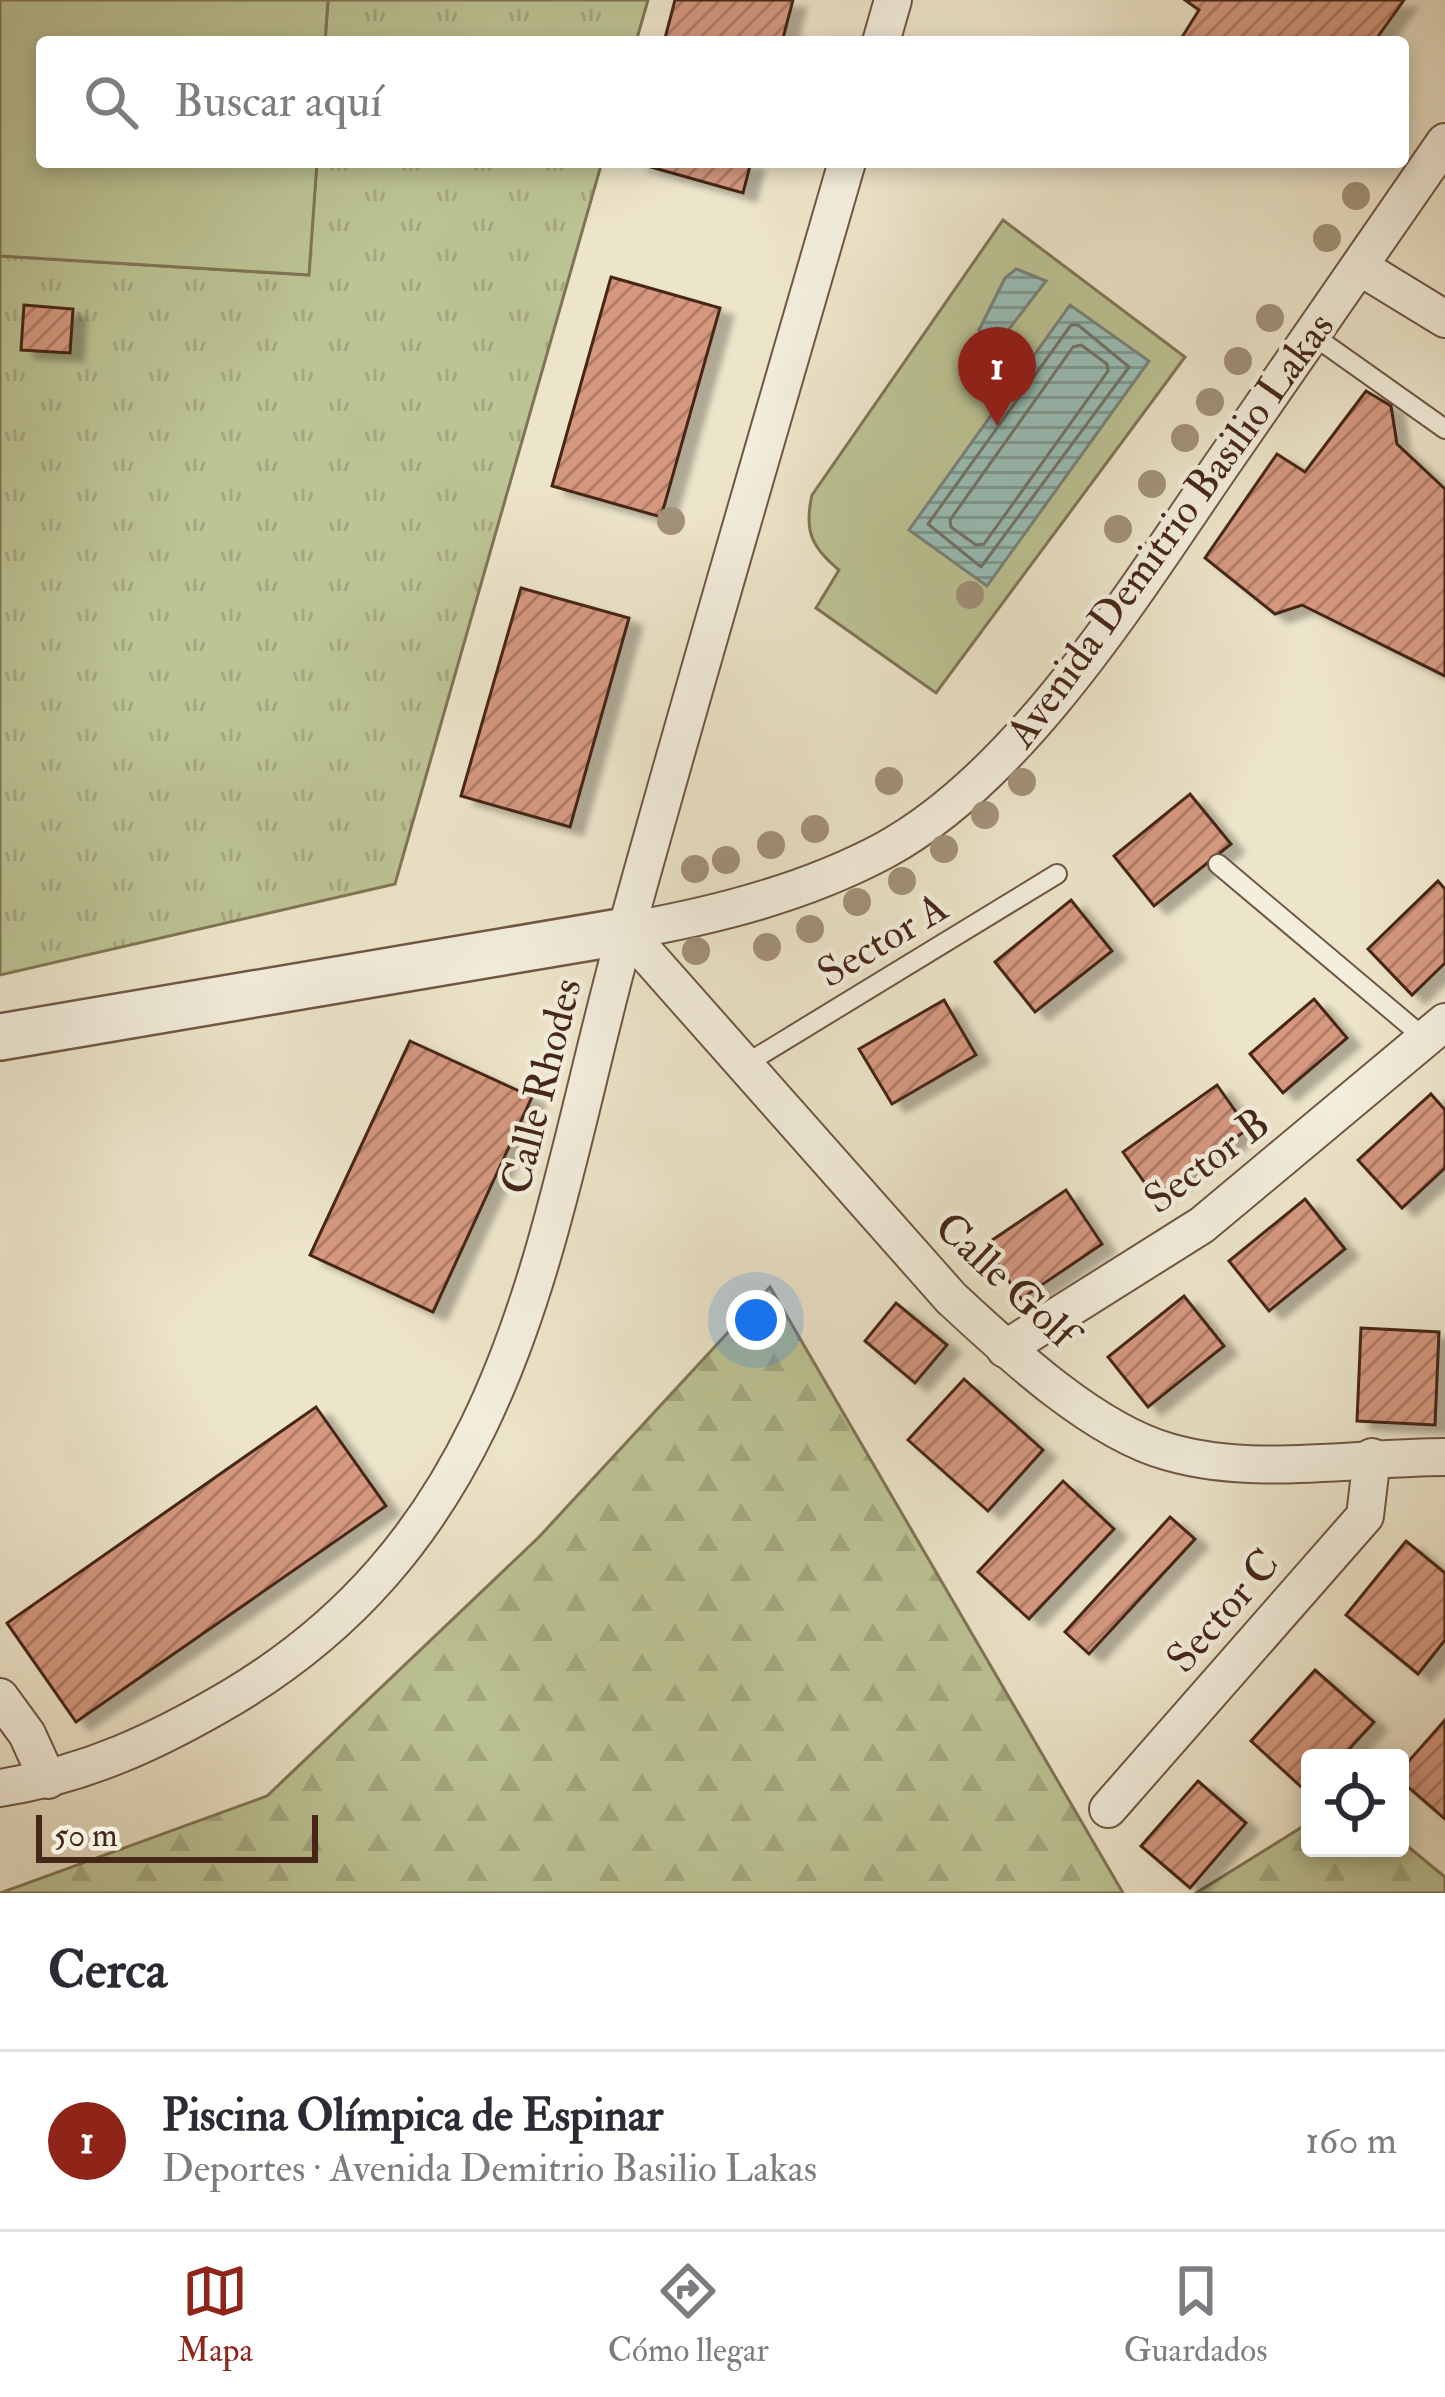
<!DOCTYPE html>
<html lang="es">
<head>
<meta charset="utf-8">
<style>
	:root { --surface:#fff; --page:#f7f7f7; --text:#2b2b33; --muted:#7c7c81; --line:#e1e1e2; --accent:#8f2418 }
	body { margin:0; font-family:"IM FELL Double Pica",serif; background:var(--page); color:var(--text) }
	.controls { position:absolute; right:36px; bottom:36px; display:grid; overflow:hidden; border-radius:12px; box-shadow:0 6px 18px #0003 }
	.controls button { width:108px; height:108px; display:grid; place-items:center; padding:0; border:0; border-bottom:3px solid var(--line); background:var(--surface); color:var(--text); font:60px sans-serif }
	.scale { position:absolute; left:36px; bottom:30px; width:282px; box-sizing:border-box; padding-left:12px; border:6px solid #462618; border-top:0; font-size:33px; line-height:42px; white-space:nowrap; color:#462618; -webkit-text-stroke:9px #f3eedd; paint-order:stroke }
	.you { position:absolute; left:756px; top:1320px; width:42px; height:42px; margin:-30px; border:9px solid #fff; border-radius:50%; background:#1a73e8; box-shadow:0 0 0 18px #1a73e833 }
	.badge { display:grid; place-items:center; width:78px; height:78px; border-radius:50%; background:var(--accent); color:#fff; font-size:39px; font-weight:700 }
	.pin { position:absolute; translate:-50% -99px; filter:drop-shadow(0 3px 6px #0008) }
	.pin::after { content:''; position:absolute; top:63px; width:42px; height:36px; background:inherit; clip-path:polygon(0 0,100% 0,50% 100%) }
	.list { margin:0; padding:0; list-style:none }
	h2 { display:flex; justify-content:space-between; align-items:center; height:156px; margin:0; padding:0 48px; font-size:51px }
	h2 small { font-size:39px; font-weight:400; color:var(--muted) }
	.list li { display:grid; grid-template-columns:78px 1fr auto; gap:36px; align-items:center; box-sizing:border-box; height:180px; padding:0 48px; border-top:3px solid var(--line) }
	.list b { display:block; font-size:45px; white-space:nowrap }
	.list p { margin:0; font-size:39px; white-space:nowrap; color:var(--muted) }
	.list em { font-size:39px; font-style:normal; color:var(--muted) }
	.icon { flex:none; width:66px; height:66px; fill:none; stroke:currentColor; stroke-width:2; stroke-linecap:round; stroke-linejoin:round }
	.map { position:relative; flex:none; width:1445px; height:1893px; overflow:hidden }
	.search { position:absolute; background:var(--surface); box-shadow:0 6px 18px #0003; left:36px; right:36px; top:36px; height:132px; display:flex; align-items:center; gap:30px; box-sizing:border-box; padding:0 42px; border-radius:12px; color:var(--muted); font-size:45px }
	.sheet { height:336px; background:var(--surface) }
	nav { display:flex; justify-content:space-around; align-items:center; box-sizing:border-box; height:168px; border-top:3px solid var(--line); background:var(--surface); font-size:33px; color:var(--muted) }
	nav a { display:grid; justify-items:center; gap:6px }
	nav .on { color:var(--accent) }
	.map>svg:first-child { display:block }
	.grass { fill:url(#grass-tufts); stroke:#817456; stroke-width:3 }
	.forest { fill:url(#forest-firs); stroke:#817456; stroke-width:3 }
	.garden { fill:#bcc394; stroke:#817456; stroke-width:3 }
	.water { fill:url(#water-rules); stroke:#788279; stroke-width:3 }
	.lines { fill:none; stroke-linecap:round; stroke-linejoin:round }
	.shore { stroke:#707268; stroke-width:3 }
	.building { fill:url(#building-hatch); stroke:#462618; stroke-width:3; filter:url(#shadow) }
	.service-casing { stroke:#705644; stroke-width:22 }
	.minor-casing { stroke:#705644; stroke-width:40 }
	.tertiary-casing { stroke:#705644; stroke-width:50 }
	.service { stroke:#f3eedd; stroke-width:18 }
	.minor { stroke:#f3eedd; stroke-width:36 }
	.tertiary { stroke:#f3eedd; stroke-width:45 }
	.tree { fill:#a29179 }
	.labels { text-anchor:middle; stroke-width:9; stroke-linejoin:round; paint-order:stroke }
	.street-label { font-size:42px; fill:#462618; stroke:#f3eedd }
</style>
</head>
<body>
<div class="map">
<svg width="1445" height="1893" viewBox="0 0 1445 1893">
	<defs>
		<pattern id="grass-tufts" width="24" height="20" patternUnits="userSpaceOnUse" patternTransform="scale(3)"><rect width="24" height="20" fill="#bcc394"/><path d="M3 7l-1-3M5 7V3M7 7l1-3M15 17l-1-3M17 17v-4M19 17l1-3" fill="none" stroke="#a3a77f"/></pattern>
		<pattern id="forest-firs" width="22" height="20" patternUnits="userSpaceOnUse" patternTransform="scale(3)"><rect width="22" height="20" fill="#bcc394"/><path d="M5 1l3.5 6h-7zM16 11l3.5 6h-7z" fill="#a3a77f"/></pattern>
		<pattern id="water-rules" width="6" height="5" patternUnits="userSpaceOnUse" patternTransform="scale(3)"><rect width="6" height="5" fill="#99bfb9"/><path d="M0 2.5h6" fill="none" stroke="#7f9b95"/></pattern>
		<pattern id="building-hatch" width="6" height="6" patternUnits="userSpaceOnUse" patternTransform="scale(3)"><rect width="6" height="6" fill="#d5987f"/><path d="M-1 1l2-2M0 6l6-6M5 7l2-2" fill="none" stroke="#af7c67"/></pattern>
		<filter id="shadow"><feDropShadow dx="13" dy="8" stdDeviation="3" flood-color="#0004"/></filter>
	</defs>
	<rect width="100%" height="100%" fill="#ede5ca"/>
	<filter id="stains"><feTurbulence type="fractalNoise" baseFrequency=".00167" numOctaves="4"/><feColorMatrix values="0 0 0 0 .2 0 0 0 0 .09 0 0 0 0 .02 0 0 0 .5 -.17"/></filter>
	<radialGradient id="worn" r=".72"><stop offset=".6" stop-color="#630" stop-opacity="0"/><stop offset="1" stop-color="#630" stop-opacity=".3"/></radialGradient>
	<!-- grass -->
	<g class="grass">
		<path d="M328,0H648L636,42H325Z"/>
		<path d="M317,162H602L395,884L0,975V256L308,275Z"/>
	</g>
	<!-- forest -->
	<g class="forest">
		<path d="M770,1287L1123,1893H0L267,1796L539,1537Z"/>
		<path d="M1310,1822V1848H1400V1840L1445,1877V1893H1196Z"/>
	</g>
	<!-- garden -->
	<g class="garden">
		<path d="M0,0H328L325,42H42V162H317L309,275L0,256Z"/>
		<path d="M1003,220L1185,357L936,693L816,608L839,570C811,547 804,530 812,495Z"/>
	</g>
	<!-- water -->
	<g class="water">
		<path d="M1016,269L1046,281L996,346L979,330L1005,278Z"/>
		<path d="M1070,305L1149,361L987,586L909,530Z"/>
	</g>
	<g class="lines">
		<!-- shore -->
		<g class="shore">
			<path d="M1071,325H1078L1129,367L981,567L928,524Z"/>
			<path d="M1081,345L1107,364L1108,371L984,544L976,545L951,527L950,520L1073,347Z"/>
		</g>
	</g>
	<!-- building -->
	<g class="building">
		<path d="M675,0H793L782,42H664Z"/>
		<path d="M1185,0H1404L1374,42H1179L1199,10Z"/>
		<path d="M633,162H751L743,193Z"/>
		<path d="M611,277L720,308L661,517L552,486Z"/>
		<path d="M24,305L73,309L70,353L21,350Z"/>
		<path d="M1366,391L1391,406L1397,444L1445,489V676L1302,605L1275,614L1205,558L1277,454L1305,472Z"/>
		<path d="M521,588L629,618L570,827L461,796Z"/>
		<path d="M1190,794L1231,844L1154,906L1114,856Z"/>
		<path d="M1438,881L1445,889V963L1412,995L1368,949Z"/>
		<path d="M1071,900L1112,951L1035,1012L995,962Z"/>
		<path d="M1314,999L1347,1038L1283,1093L1250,1054Z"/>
		<path d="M944,1000L976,1055L892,1104L859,1049Z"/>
		<path d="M410,1041L532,1097L433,1312L310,1255Z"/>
		<path d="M1217,1085L1248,1129L1154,1196L1123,1152Z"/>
		<path d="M1431,1094L1445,1110V1168L1402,1208L1358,1160Z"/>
		<path d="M1066,1190L1102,1244L1021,1299L985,1245Z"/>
		<path d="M1305,1199L1345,1249L1269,1311L1229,1261Z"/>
		<path d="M1184,1296L1224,1346L1148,1407L1108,1357Z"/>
		<path d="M896,1303L947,1345L915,1383L865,1341Z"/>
		<path d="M1361,1328L1439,1332L1435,1425L1357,1421Z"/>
		<path d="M964,1379L1043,1450L988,1511L908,1440Z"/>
		<path d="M316,1407L386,1506L76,1722L7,1623Z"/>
		<path d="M1063,1481L1114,1529L1029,1619L978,1572Z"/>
		<path d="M1170,1517L1195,1539L1089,1654L1065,1632Z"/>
		<path d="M1406,1541L1445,1573V1640L1418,1674L1346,1615Z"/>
		<path d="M1315,1670L1374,1722L1341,1758H1310L1309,1794L1251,1741Z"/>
		<path d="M1445,1720V1819L1400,1780V1771Z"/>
		<path d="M1198,1781L1246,1823L1190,1888L1141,1846Z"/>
	</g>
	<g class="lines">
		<defs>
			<g id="service">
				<path d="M1311,334L1445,429"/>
				<path d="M1218,864L1428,1041"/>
				<path d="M744,1065L1057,874"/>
			</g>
			<g id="minor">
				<path d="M881,42L893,0"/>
				<path d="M1360,267L1445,319"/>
				<path d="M626,931C714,916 805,893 885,850C1022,775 1135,591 1223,463C1297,356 1371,249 1445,142"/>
				<path d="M626,931L951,1298C1008,1351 1093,1431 1169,1452C1256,1477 1356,1457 1445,1457"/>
				<path d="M1005,1349L1202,1225L1445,1022"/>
				<path d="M0,1697L27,1734L48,1780"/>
				<path d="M0,1788C88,1774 158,1741 234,1696C523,1522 544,1226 626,931C697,674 773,418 847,162"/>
				<path d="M1108,1809L1365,1516L1372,1457"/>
			</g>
			<path id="tertiary" d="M0,1037L626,931"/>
		</defs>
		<!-- service casing -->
		<use href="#service" class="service-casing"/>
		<!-- minor casing -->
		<use href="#minor" class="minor-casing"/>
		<!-- tertiary casing -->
		<use href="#tertiary" class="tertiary-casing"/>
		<!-- service -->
		<use href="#service" class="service"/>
		<!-- minor -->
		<use href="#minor" class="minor"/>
		<!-- tertiary -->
		<use href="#tertiary" class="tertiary"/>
	</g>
	<!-- trees -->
	<g class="tree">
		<circle cx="1356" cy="196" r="14"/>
		<circle cx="1327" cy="238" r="14"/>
		<circle cx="1270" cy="318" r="14"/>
		<circle cx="1238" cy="361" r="14"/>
		<circle cx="1210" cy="402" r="14"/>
		<circle cx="1185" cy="438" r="14"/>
		<circle cx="1152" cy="484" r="14"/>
		<circle cx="671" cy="521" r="14"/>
		<circle cx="1118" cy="529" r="14"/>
		<circle cx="970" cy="595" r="14"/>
		<circle cx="889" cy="781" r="14"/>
		<circle cx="1022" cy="782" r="14"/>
		<circle cx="985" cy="815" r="14"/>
		<circle cx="815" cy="829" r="14"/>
		<circle cx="771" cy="845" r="14"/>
		<circle cx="944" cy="849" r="14"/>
		<circle cx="726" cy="860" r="14"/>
		<circle cx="695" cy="869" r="14"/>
		<circle cx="902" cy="881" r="14"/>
		<circle cx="857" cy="902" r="14"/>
		<circle cx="810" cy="929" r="14"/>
		<circle cx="767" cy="947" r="14"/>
		<circle cx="696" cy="951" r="14"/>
	</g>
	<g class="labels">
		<!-- street labels -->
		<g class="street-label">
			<text transform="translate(1169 529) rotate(-54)" y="15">Avenida Demitrio Basilio Lakas</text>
			<text transform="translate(882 939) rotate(-31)" y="15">Sector A</text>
			<text transform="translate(540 1086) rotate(-76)" y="15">Calle Rhodes</text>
			<text transform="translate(1206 1160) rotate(-37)" y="15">Sector B</text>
			<text transform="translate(1007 1279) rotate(43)" y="15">Calle Golf</text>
			<text transform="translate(1222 1610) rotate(-49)" y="15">Sector C</text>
		</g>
	</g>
	<rect width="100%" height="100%" filter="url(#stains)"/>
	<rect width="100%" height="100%" fill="url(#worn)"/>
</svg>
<div class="controls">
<button><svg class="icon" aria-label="locate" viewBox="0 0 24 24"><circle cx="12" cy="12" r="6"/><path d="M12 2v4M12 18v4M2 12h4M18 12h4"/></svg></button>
</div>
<div class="scale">50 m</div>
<div class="you"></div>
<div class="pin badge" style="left:997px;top:426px">1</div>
<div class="search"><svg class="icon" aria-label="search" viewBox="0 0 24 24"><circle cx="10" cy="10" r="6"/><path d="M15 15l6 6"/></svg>Buscar aquí</div>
</div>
<section class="sheet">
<h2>Cerca<small></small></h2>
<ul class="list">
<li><span class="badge">1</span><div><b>Piscina Olímpica de Espinar</b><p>Deportes · Avenida Demitrio Basilio Lakas</p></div><em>160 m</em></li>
</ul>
</section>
<nav>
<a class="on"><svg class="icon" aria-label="map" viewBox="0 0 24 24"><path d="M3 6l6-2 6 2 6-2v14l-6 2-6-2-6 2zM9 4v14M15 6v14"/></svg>Mapa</a>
<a><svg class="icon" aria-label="directions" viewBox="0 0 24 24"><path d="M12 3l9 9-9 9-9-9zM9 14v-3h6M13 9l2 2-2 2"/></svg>Cómo llegar</a>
<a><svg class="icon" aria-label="saved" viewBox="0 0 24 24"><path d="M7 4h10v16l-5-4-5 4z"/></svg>Guardados</a>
</nav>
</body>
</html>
